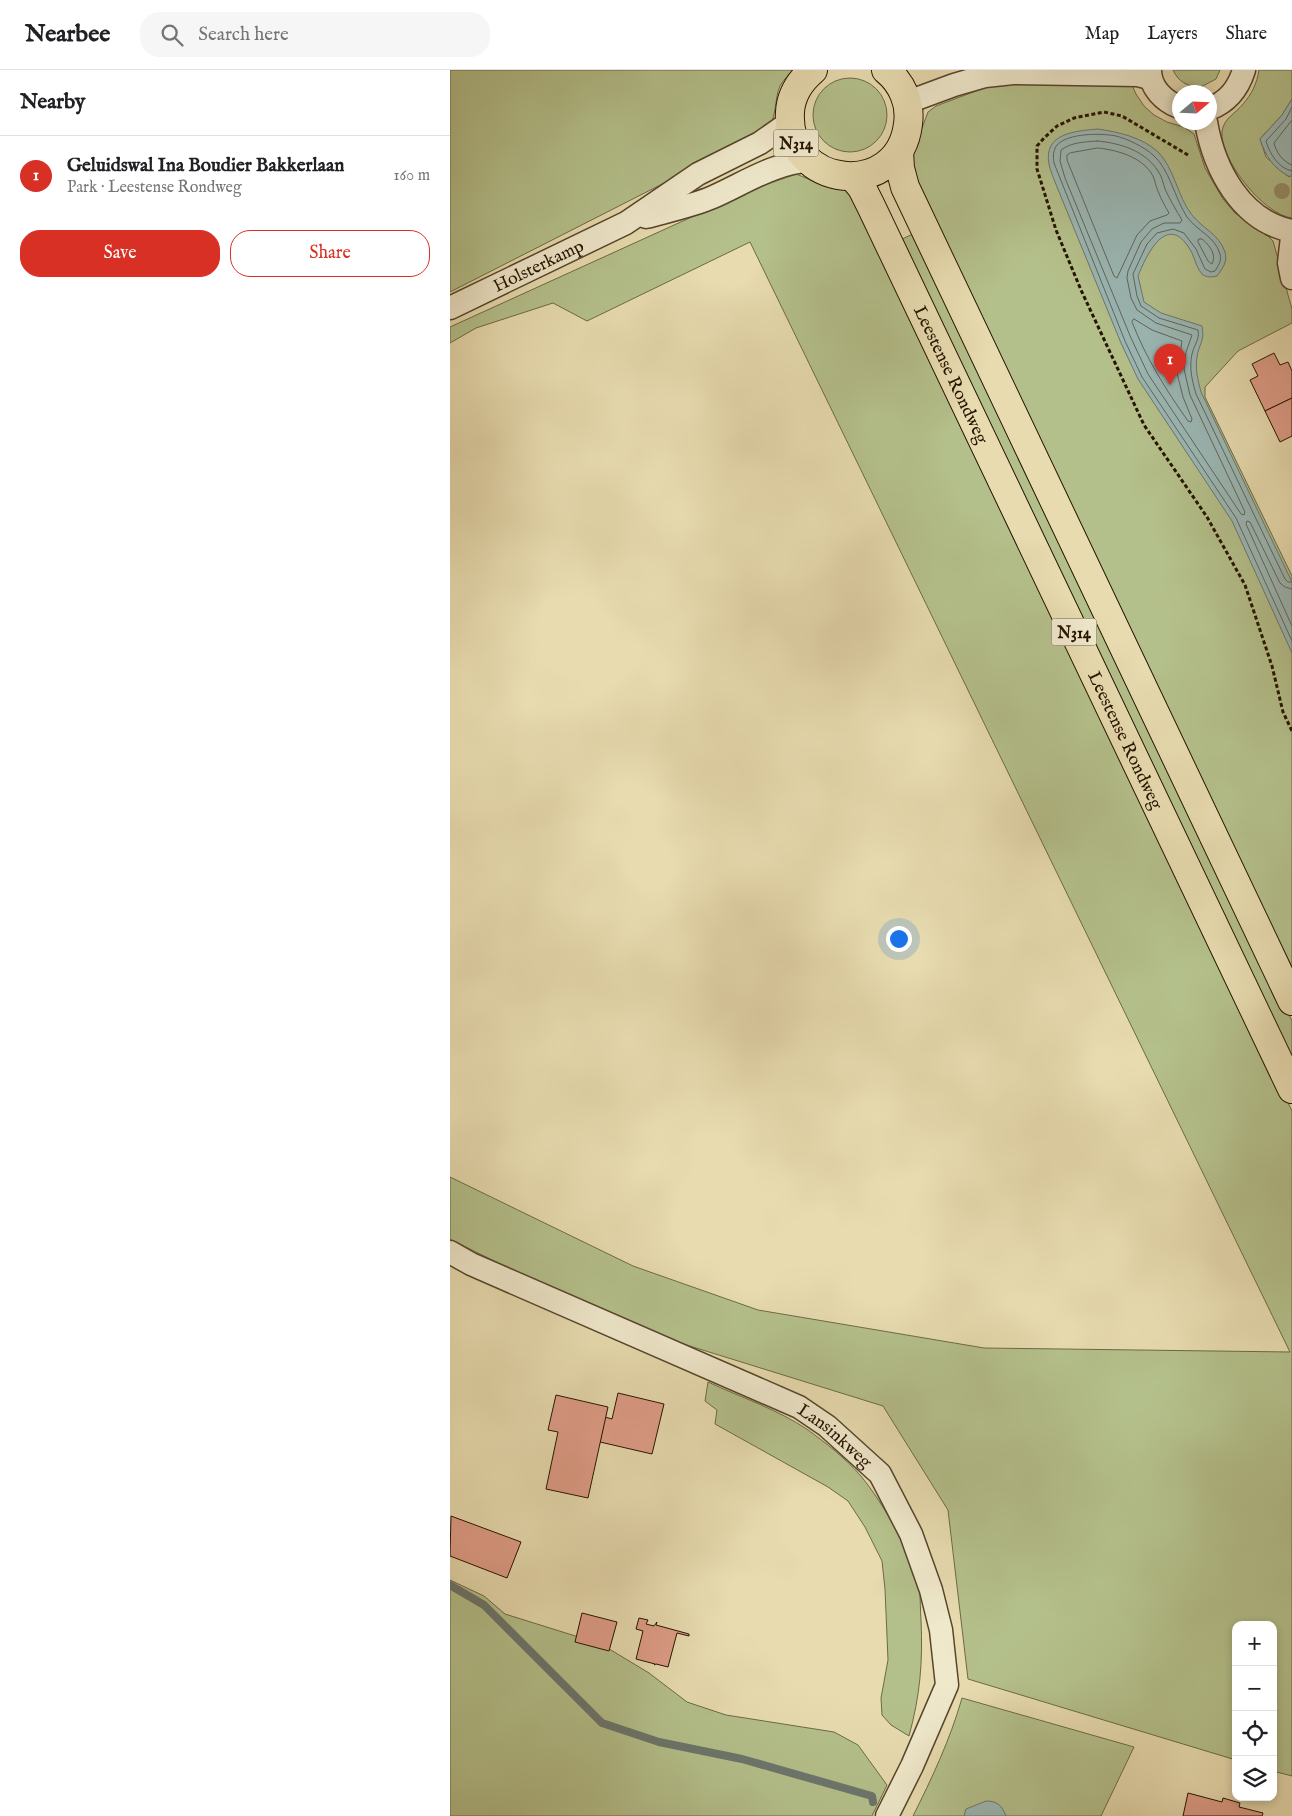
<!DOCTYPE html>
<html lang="en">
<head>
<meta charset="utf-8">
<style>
	:root { --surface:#fff; --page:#f6f6f6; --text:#202124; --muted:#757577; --line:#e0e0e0; --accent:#d93025 }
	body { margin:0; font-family:"IM FELL English",serif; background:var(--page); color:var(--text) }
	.controls { position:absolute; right:15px; bottom:15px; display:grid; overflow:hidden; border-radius:10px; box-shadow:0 2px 8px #0003 }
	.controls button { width:45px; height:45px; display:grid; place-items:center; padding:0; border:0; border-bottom:1px solid var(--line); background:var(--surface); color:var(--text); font:25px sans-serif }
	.compass { position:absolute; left:722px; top:15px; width:45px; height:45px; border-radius:50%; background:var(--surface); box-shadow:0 2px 8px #0003; rotate:71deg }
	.you { position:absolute; left:448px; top:868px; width:18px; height:18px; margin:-12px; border:4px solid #fff; border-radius:50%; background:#1a73e8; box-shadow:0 0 0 8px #1a73e833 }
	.badge { display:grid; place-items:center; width:32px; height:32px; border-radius:50%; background:var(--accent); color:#fff; font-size:16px; font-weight:700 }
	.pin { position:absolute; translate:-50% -41px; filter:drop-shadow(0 1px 2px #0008) }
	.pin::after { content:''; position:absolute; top:26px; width:18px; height:15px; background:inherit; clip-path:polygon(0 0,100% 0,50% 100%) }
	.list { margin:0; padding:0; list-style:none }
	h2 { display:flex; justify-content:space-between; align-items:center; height:65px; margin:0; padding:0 20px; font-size:21px }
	h2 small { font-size:16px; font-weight:400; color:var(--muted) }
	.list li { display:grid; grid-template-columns:32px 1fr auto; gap:15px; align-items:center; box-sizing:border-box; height:80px; padding:0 20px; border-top:1px solid var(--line) }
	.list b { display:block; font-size:19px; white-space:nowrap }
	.list p { margin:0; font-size:16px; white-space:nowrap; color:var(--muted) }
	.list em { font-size:16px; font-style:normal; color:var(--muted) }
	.actions { display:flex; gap:10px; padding:15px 20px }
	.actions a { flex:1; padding:11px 0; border:1px solid var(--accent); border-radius:20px; text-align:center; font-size:18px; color:var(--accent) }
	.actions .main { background:var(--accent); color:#fff }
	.icon { flex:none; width:28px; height:28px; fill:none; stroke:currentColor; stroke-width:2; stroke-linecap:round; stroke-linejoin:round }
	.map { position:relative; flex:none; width:842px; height:1746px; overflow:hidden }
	header { display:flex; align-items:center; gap:30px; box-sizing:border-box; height:70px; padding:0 25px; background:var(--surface); border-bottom:1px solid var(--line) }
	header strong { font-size:24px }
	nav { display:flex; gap:28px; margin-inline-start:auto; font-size:18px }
	.search { width:350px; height:45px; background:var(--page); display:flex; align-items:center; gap:12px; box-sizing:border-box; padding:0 18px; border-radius:20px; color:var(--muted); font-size:19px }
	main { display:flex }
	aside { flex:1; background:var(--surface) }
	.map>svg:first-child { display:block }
	.green { fill:#b4c08b; stroke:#6c6a46 }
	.water { fill:#9bb8b6; stroke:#6c766d }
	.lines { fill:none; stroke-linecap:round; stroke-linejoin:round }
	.shore { stroke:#60665b; stroke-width:1 }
	.stream { stroke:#6c766d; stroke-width:8 }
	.building { fill:#df9d88; stroke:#251300 }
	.street-casing { stroke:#56452c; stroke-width:25 }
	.primary-casing { stroke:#251300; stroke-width:30 }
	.path { stroke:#251300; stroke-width:3; stroke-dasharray:4 2.5; stroke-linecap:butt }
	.street { stroke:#efe8cb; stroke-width:22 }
	.primary { stroke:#e7dbaf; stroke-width:28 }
	.tree { fill:#988f6a }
	.labels { text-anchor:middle; stroke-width:4; stroke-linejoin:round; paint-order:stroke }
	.shield { fill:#efe8cb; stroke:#62533d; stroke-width:1 }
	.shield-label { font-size:16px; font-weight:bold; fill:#251300 }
	.street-label { font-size:18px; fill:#251300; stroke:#efe8cb }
</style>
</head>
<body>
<header>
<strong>Nearbee</strong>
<div class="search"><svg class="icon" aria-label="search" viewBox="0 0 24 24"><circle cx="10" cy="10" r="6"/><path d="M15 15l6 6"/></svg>Search here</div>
<nav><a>Map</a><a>Layers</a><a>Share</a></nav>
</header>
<main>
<aside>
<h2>Nearby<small></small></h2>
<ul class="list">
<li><span class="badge">1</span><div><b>Geluidswal Ina Boudier Bakkerlaan</b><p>Park · Leestense Rondweg</p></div><em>160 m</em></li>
</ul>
<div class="actions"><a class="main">Save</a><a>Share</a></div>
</aside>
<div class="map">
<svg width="842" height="1746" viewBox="0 0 842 1746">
	<rect width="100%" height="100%" fill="#e7dbaf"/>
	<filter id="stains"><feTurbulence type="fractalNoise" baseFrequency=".004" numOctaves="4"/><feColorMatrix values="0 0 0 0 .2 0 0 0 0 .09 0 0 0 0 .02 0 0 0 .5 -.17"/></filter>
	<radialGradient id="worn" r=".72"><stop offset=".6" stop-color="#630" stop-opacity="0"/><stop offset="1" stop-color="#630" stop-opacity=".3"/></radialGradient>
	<!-- green -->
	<g class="green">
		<path d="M0,0H343C339,5 333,10 330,16C325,26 326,48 320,54L281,79L0,222Z"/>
		<path d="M723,0H770L766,9L749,18C737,15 729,13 723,0Z"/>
		<path d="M809,0H842V29L832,45L810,69L816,87L839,107L842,104V148C814,145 769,89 772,61C774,48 786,43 793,34C802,24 807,13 809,0Z"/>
		<circle cx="400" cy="45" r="37"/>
		<path d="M603,11L681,13L686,24L694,36L704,45L717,52L734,57L744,64L755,98L773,129L785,143L819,167L823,171L842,239V253L788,281L755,317V327L842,506V905L475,131L460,90L478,42L486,36L542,15Z"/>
		<path d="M346,104L381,118L402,119L575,484L842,1041V1706L823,1701V1555H786V1690L518,1609L498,1440L433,1336L172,1255L0,1169V1107L183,1196L308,1240L534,1278L840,1282L300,172L137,251L103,233L26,258L0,273V257L301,120Z"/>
		<path d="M467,162L842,951V999L448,171Z"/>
		<path d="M258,1312C290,1327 329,1340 358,1360C376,1373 395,1388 410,1405C435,1435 460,1481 469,1519C471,1529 470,1540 471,1550C473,1592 470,1626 459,1666L441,1655L432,1645L431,1628L438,1590L435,1519L432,1491L415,1457L398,1431L378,1417L265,1354L267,1340L255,1331Z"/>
		<path d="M0,1510L34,1526L55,1544L151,1574L199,1603L237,1632L276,1645L384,1662L408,1675L437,1715L422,1746H0Z"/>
		<path d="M512,1628L684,1677L651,1746H463C482,1708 500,1670 512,1628Z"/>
	</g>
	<!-- water -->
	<g class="water">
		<path d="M842,29V104L840,107C823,98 816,87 810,69L832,45Z"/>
		<path d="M648,59C668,62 692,67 708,82C725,99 727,126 742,145C753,159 769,164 775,182C778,192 772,199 767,206C762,207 757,208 752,204C747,199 745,189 742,183C719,140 698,181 688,206L694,232L711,243L752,256C755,272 749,273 747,287C745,300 748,310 751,322L842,512V583L782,451L688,309L671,273L605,112C603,106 600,100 599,94C593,63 626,61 648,59Z"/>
		<path d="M536,1731C548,1731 552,1736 556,1746H514L516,1739Z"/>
	</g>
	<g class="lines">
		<!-- shore -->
		<g class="shore">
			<path d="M842,37L836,49L816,71C820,84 828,98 842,101"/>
			<path d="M842,50L824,73C826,82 833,92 842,95"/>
			<path d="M647,71C671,73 695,81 708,101C712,106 713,113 715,119C720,130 726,140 732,150L730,153H714L702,159L691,172L678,201L677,208L681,228L687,240L706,253L742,265L736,282L734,299L740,325L795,442L794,445L791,444L698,304L681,268L615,108L610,91L611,80C622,72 635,72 647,71Z"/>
			<path d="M648,78C667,80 693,87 703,106C705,111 706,117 708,121C711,129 715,136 719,143L717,145L700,151L687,165L667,208L664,206L617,90V85L620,83Z"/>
			<path d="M749,169H752C759,175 767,184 762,194L758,191L748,172Z"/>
			<path d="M684,249L702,260L732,271L727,303L733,327L742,349L741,352L738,351C716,320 696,288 682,252Z"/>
			<path d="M842,512H838L835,509L746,324C742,310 739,298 742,284C744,275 750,269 748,260L709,248L691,236L687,226L683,204L697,174L707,163L723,159L734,163L746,179L755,199L761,202L765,201C768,196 772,191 770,184C765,166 747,161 737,147C725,129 719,98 703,85C694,77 678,69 666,66C651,63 618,63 607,75C603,80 603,87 604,93L675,271L692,307L786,448L842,571"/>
			<path d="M842,519L835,517L830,513L800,452L797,451L796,454L842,556"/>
		</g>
		<!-- stream -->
		<path class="stream" d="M0,1515L34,1535L152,1653L209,1672L292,1689L422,1726L423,1732"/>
	</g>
	<!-- building -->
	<g class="building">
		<path d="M824,283L830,295L838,292L842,301V328L815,341L800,310L808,306L802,294Z"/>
		<path d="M842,328V366L830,372L815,341Z"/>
		<path d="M168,1323L214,1334L202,1384L150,1372L155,1347L162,1349Z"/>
		<path d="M106,1325L158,1337L138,1428L96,1419L108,1362L98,1360Z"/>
		<path d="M1,1446L71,1472L57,1508L0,1486Z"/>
		<path d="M132,1543L167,1552L159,1581L125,1572Z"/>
		<path d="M189,1548L198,1550L196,1554L204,1556L207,1552L206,1555L239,1564V1566L227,1563L218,1597L206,1594L204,1595L205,1594L186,1589L193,1561L186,1559Z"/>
		<path d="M738,1723L772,1732L773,1728L790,1733L789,1737L813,1743L812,1746H733Z"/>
	</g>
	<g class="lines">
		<defs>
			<g id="street">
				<path d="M700,0C700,18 714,31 729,37"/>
				<path d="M458,32L504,15L535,6L563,3L688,5L700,8"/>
				<path d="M759,39C778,32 788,19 794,0"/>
				<path d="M756,52C764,99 791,151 842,161"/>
				<path d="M196,147C218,141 242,136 263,127C293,114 325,92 359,91"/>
				<path d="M842,167L839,193L842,208"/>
				<path id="s1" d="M0,238L176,153L248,104L310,73L340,52"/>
				<path id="s2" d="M0,1182L21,1194L349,1337L377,1356L430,1404L461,1464L481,1520L491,1560L497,1615L462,1696L437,1746"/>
			</g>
			<g id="primary">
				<path d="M363,0C350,11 341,25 340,42C335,119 449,131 458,54C461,33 452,13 436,0"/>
				<path d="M449,82L450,98L455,117L842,931"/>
				<path id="s3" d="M403,107L412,118L421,136L842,1019"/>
			</g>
		</defs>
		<!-- street casing -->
		<use href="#street" class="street-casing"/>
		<!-- primary casing -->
		<use href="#primary" class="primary-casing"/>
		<!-- path -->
		<path class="path" d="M738,85L672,46L654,42L624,48L607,56L594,68L587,76V99L606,160L631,220L694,355L757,447L795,515L822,596L833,642L842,661"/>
		<!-- street -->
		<use href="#street" class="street"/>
		<!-- primary -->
		<use href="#primary" class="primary"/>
	</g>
	<!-- trees -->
	<circle class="tree" cx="832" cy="121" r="8"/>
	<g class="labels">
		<!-- shield labels -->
		<g class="shield">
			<rect x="323.5" y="59.5" width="45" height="27" rx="4"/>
			<rect x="601.5" y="548.5" width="45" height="27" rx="4"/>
		</g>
		<g class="shield-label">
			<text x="346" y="79">N314</text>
			<text x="624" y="568">N314</text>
		</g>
		<!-- street labels -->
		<g class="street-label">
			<text dy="6" stroke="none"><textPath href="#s1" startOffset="98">Holsterkamp</textPath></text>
			<text dy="6" stroke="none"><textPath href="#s3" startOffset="221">Leestense Rondweg</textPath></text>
			<text dy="6" stroke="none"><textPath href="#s3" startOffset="626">Leestense Rondweg</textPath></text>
			<text dy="6" stroke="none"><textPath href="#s2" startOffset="428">Lansinkweg</textPath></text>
		</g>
	</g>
	<rect width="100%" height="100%" filter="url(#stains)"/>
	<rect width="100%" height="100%" fill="url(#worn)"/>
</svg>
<div class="controls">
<button>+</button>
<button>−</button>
<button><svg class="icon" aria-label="locate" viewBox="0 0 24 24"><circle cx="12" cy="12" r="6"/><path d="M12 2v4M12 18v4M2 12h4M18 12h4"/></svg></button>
<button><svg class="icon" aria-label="layers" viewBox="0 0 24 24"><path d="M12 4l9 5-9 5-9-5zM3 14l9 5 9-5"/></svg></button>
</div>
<svg class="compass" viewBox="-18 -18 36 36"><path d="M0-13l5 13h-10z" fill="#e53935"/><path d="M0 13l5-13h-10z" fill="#757577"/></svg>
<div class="you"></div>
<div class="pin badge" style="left:720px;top:315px">1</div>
</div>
</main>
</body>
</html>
